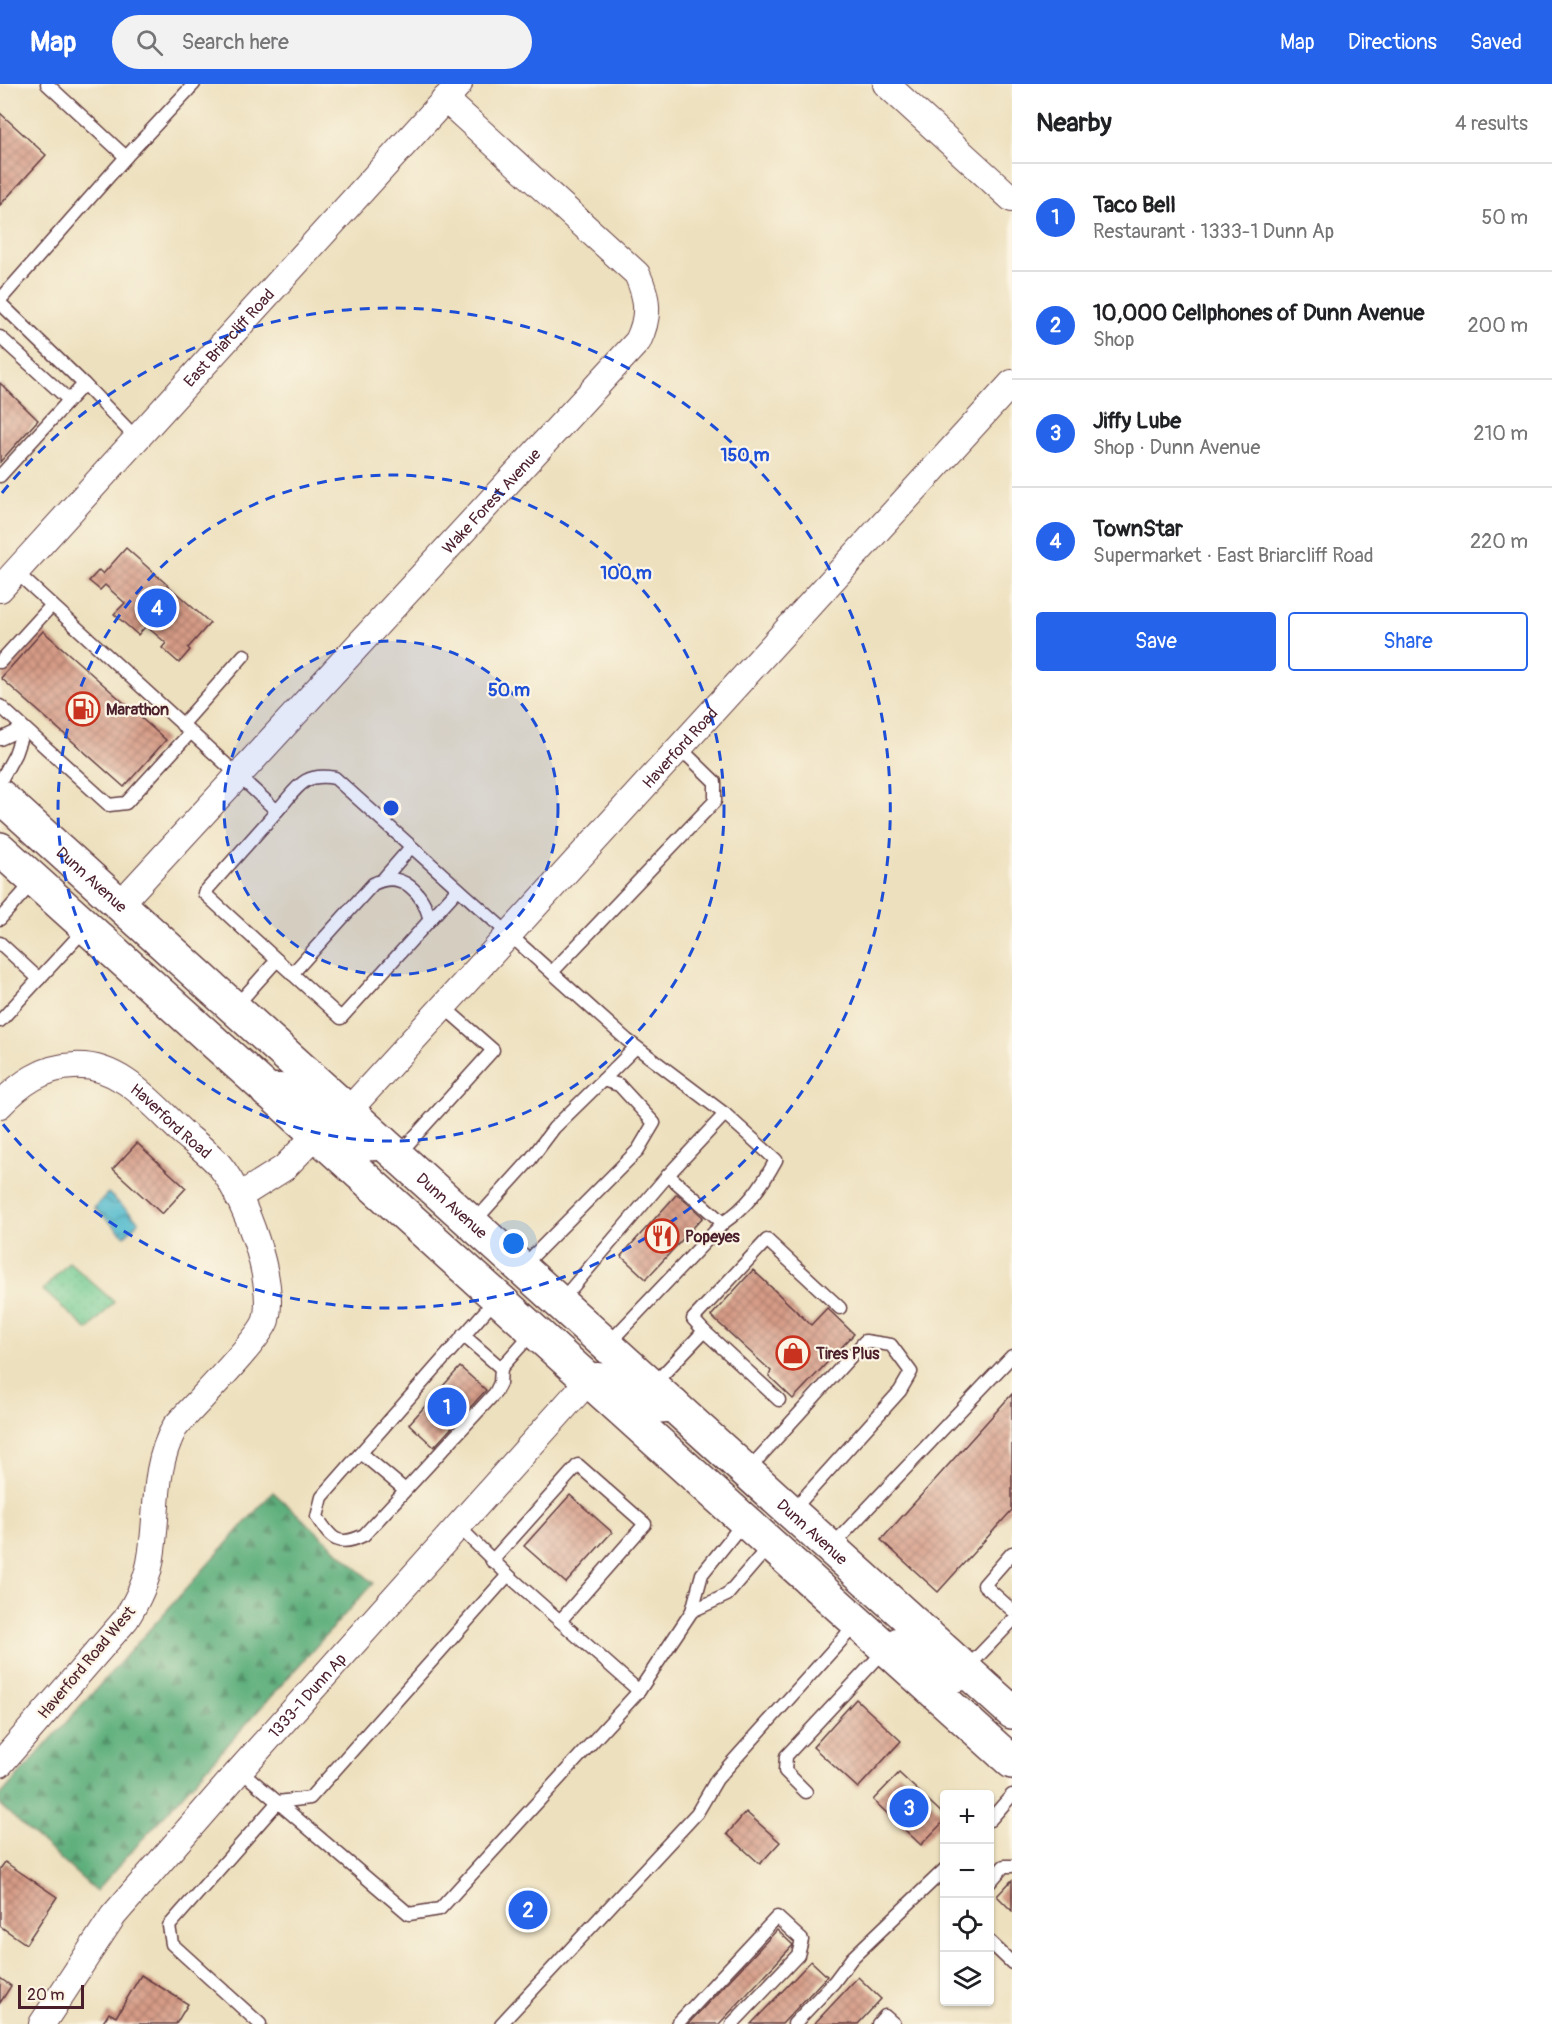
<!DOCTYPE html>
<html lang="en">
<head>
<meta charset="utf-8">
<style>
	:root { --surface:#fff; --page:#f2f2f2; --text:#202124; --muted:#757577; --line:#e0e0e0; --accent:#2563eb }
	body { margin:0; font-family:Pangolin,sans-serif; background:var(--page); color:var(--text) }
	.controls { position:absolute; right:18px; bottom:18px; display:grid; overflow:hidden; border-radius:6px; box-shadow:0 2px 4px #0004 }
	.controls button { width:54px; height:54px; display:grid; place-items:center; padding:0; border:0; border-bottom:2px solid var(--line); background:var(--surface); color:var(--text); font:30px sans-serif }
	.scale { position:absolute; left:18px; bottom:15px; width:66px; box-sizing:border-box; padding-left:6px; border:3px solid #4a1f2b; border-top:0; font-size:16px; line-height:21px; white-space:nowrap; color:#4a1f2b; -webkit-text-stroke:4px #fcf5e5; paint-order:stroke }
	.you { position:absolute; left:514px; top:1160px; width:21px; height:21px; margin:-15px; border:4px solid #fff; border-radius:50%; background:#1a73e8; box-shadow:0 0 0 9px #1a73e833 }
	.badge { display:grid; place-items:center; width:39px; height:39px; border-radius:50%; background:var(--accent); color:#fff; font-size:20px; font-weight:700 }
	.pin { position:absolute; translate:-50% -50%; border:3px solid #fff; box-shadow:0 2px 6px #0006 }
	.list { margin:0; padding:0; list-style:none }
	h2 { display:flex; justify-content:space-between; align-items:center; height:78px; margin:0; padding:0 24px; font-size:26px }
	h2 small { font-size:20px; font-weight:400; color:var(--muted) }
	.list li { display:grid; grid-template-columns:39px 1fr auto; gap:18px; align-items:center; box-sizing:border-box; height:108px; padding:0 24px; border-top:2px solid var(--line) }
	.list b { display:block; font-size:22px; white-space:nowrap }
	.list p { margin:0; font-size:20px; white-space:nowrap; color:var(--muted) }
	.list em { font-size:20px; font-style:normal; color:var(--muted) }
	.actions { display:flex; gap:12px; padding:18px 24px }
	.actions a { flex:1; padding:14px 0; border:2px solid var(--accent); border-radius:6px; text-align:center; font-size:21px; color:var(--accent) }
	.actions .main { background:var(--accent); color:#fff }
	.icon { flex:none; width:33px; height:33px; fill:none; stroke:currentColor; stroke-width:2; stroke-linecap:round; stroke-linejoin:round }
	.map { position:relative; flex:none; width:1012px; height:1940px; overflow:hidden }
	header { display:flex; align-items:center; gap:36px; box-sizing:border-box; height:84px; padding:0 30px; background:var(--accent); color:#fff }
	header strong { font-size:28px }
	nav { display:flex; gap:33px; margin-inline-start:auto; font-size:21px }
	.search { width:420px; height:54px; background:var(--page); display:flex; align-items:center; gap:15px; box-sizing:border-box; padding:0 21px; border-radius:33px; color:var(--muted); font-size:22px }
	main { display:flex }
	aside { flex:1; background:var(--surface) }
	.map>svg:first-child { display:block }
	.forest { fill:url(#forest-firs); stroke:#546754; stroke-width:1.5 }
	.park { fill:url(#park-dots); stroke:#5e755e; stroke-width:1.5 }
	.water { fill:url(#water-waves); stroke:#4c6c7c; stroke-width:1.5 }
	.building { fill:url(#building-cross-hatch) }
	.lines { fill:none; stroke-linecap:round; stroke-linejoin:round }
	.lane-casing { stroke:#623c41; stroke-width:15 }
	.street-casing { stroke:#623c41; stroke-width:28 }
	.secondary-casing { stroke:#623c41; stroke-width:36 }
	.primary-casing { stroke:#623c41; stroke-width:36 }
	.lane { stroke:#fff; stroke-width:12 }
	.street { stroke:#fff; stroke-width:26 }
	.secondary { stroke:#fff; stroke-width:33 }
	.primary { stroke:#fff; stroke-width:33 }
	.ring { fill:none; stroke:#1d4ed8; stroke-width:3; stroke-dasharray:10 8 }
	.labels { text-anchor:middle; stroke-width:4.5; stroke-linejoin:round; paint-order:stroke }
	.street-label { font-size:16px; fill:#4a1f2b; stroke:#fcf5e5 }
	.poi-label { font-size:16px; font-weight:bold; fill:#4a1f2b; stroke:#fcf5e5; text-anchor:start }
	.centre { fill:#1d4ed8; stroke:#fcf5e5; stroke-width:3 }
	.ring-label { font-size:18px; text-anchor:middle; font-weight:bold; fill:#1d4ed8; stroke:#fcf5e5; stroke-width:4.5; stroke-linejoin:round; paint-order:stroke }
</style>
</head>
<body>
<header>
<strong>Map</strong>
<div class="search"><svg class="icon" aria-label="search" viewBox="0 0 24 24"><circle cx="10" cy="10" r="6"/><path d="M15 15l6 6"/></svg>Search here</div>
<nav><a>Map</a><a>Directions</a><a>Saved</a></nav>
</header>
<main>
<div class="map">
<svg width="1012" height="1940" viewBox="0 0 1012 1940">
	<defs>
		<pattern id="forest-firs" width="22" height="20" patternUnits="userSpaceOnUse" patternTransform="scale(1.5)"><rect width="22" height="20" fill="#5daf7c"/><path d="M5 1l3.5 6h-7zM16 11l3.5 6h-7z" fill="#4f8e66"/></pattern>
		<pattern id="park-dots" width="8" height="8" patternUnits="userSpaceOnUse" patternTransform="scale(1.5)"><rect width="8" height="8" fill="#72cb92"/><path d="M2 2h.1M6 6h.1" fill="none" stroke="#64ae7e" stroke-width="1.8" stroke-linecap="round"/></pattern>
		<pattern id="water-waves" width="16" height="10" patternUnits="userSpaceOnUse" patternTransform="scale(1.5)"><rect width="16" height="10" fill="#4fb9cc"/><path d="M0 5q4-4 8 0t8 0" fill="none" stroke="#4496a6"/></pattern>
		<pattern id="building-cross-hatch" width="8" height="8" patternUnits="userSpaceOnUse" patternTransform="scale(1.5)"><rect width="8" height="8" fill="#d59b86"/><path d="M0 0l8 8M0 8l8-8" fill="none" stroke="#af7e6e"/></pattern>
	</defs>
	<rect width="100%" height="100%" fill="#fcf5e5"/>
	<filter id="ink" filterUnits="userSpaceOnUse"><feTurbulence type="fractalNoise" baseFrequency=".0167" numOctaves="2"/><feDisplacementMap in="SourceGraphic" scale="12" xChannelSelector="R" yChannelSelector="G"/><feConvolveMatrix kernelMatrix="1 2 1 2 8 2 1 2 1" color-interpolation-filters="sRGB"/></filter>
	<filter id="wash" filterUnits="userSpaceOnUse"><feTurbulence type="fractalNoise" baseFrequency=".008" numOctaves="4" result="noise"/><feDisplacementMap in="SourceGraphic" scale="24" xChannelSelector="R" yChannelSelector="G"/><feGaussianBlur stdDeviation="1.35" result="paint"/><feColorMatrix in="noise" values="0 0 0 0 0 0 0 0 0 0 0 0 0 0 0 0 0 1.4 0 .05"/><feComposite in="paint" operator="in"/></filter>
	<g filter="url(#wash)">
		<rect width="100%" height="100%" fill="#ede0be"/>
		<!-- forest -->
		<path class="forest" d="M273,1408L373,1499L96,1807L0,1721V1712Z"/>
		<!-- park -->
		<path class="park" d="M69,1178L114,1218L88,1246L43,1206Z"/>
		<!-- water -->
		<path class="water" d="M108,1109L139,1137L125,1152L94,1124Z"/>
		<g id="blocks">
			<!-- building -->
			<g class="building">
				<path d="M0,29L46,71L0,121Z"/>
				<path d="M0,299L38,336L0,378Z"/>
				<path d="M126,464L210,539L188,564L190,566L179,579L162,564L166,559L146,542L138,551L114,530L125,519L105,501L100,506L89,497L99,486L103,490Z"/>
				<path d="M43,547L166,656L124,703L1,594Z"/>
				<path d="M137,1059L186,1104L162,1130L113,1085Z"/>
				<path d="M677,1110L703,1133L646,1195L621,1172Z"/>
				<path d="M753,1186L811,1241L827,1224L854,1250L793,1315L769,1292L771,1287L711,1232Z"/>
				<path d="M460,1283L486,1306L434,1363L409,1340Z"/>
				<path d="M1012,1310V1426L938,1508L881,1456Z"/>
				<path d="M570,1411L612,1448L566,1499L524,1462Z"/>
				<path d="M856,1615L901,1657L858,1704L813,1663Z"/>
				<path d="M899,1689L945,1732V1736L921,1761L873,1716Z"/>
				<path d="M746,1728L780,1758L760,1780L727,1750Z"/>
				<path d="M5,1778L57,1813L26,1860L0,1842V1785Z"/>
				<path d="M1012,1796V1827L997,1812Z"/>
				<path d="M777,1846L793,1861L719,1940H688Z"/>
				<path d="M811,1877L827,1892L782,1940H751Z"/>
				<path d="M141,1891L188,1920L176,1940H102L109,1929L116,1933Z"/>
				<path d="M858,1893L881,1915L858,1940H814Z"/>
				<path d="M0,1894L11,1902L0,1919Z"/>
			</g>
		</g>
	</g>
	<g filter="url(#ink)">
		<use href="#blocks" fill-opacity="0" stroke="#623c41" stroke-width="1.5"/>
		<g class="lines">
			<defs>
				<g id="lane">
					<path d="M47,0L126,73"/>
					<path d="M0,216L126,73L194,0"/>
					<path d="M0,219L84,300L0,392"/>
					<path d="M0,253L69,316"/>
					<path d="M84,300L138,356"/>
					<path d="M16,488L277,727C297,705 302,688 335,694L627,956L725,1030L776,1076C761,1103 748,1122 723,1139L607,1261"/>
					<path d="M0,578L52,521"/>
					<path d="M0,622L109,721L126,719L190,649"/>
					<path d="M182,641L244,571"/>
					<path d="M0,655L24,644L15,670L0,698"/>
					<path d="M384,794L411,763"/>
					<path d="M0,835L33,798"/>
					<path d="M0,859L39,895"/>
					<path d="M277,876L341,934L458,805"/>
					<path d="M553,887L715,717V698L679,663"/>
					<path d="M292,890L373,800C402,785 423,809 430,836"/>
					<path d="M235,923L277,876L204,809L277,727"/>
					<path d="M0,937L86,844"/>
					<path d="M603,996L636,963"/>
					<path d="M398,1071L493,966L444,923"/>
					<path d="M668,1091L723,1139"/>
					<path d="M474,1138L530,1076L554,1044L603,996L619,1001L654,1039L638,1066L522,1183"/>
					<path d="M496,1215L322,1413L317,1433C331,1455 338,1464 364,1451L495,1309L500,1299L501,1284L533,1248"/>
					<path d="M560,1218L668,1091L725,1030"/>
					<path d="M704,1247L693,1235L767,1156L840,1224"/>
					<path d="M463,1251L501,1284"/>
					<path d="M653,1301L704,1247L779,1316"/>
					<path d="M361,1369L404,1405"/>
					<path d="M747,1387L865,1257L891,1261L911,1288L900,1307L792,1427"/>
					<path d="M459,1443L508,1491L639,1607"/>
					<path d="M831,1463L1012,1272"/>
					<path d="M1012,1469L984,1501L1012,1526"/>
					<path d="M492,1477L578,1381L645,1440L560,1537"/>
					<path d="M692,1527L727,1511L770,1461"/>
					<path d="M966,1585L1012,1537"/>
					<path d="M240,1686L409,1830L440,1825L639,1607L692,1527L702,1490L743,1439"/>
					<path d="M806,1708L785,1687L786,1672L885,1566"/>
					<path d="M990,1736L1012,1711"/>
					<path d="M990,1798L1004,1782H1012"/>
					<path d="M990,1858L1012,1879"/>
					<path d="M260,1940L172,1860L169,1842L278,1718L310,1714L508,1491"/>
					<path d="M501,1940L697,1729L717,1695L856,1540"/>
					<path d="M677,1940L777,1833L802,1856L798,1871L732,1940"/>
					<path d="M794,1940L834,1898L852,1874L945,1785"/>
					<path d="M878,1940L885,1932L894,1940"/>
				</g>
				<g id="street">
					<path d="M886,0L1012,115"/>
					<path id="s1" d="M0,505L459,0"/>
					<path id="s2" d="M120,820L638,257C650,232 648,214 637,190L445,15"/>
					<path id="s3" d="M0,1021C20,1000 43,983 74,982C120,979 153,1021 183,1049C195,1059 210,1070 220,1082C245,1113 276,1198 266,1236C260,1256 192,1323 175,1343C151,1386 159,1433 150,1479C146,1499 137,1517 126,1535L0,1680"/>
					<path id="s4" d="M348,1027L1012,299"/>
					<path d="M238,1113L284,1084L315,1052"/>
					<path id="s5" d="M42,1940L113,1832L240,1686L588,1297"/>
				</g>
				<g id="secondary">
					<path d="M267,1007C273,1007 280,1006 286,1007C309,1011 321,1044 348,1027"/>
					<path d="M315,1052L322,1044L331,1043C353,1055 355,1062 383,1059"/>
					<path d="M588,1297C612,1289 628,1313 649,1320C656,1323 665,1322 673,1321"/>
					<path d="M899,1560L937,1587L956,1591L965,1586"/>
				</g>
				<g id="primary">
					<path id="s6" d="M0,712L1012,1628"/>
					<path d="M0,765L1012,1678"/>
				</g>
			</defs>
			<!-- lane casing -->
			<use href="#lane" class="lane-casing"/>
			<!-- street casing -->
			<use href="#street" class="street-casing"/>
			<!-- secondary casing -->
			<use href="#secondary" class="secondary-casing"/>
			<!-- primary casing -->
			<use href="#primary" class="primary-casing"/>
			<!-- lane -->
			<use href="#lane" class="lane"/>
			<!-- street -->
			<use href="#street" class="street"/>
			<!-- secondary -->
			<use href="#secondary" class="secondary"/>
			<!-- primary -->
			<use href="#primary" class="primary"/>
		</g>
	</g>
	<!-- distance rings -->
	<circle cx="391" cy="724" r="167" fill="#1d4ed8" fill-opacity=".12"/>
	<g class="ring">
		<circle cx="391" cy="724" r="167"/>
		<circle cx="391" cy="724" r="333"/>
		<path d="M2 409A500 500 0 1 1 2 1039"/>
	</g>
	<!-- icons -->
	<defs>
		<symbol id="fuel-ring" viewBox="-11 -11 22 22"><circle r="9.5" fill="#fcf5e5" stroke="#c8321e" stroke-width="1.5"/><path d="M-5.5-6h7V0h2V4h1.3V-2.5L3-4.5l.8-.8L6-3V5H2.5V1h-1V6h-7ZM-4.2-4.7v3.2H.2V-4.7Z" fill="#c8321e"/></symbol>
		<symbol id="restaurant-ring" viewBox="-11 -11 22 22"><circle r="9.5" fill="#fcf5e5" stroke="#c8321e" stroke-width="1.5"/><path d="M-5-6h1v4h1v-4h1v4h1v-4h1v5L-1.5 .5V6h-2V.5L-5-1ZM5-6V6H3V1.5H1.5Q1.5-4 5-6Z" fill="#c8321e"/></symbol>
		<symbol id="shop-ring" viewBox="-11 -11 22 22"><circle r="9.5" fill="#fcf5e5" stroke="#c8321e" stroke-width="1.5"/><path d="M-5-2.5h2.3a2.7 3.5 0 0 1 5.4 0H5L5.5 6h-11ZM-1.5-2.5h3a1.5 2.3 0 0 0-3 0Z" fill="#c8321e"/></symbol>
	</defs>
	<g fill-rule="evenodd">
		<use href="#fuel-ring" x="64" y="606" width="38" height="38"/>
		<use href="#restaurant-ring" x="643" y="1133" width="38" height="38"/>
		<use href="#shop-ring" x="774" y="1250" width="38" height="38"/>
	</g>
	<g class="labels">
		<!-- street labels -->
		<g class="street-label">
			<text dy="6" stroke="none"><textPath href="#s1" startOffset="340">East Briarcliff Road</textPath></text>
			<text dy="6" stroke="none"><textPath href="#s2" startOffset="548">Wake Forest Avenue</textPath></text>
			<text dy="6" stroke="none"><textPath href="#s4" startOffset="492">Haverford Road</textPath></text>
			<text dy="6" stroke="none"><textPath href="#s6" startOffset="124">Dunn Avenue</textPath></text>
			<text dy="6" stroke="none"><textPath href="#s3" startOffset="201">Haverford Road</textPath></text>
			<text dy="6" stroke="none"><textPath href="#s6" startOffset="610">Dunn Avenue</textPath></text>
			<text dy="6" stroke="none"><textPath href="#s6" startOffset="1096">Dunn Avenue</textPath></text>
			<text transform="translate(86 1578) rotate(-50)" y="6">Haverford Road West</text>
			<text dy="6" stroke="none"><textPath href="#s5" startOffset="423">1333-1 Dunn Ap</textPath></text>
		</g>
		<!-- poi labels -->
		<g class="poi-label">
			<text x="106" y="631">Marathon</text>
			<text x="685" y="1158">Popeyes</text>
			<text x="816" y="1275">Tires Plus</text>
		</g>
	</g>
	<circle cx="391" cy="724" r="9" class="centre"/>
	<g class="ring-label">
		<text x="745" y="377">150 m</text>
		<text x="626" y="495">100 m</text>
		<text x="509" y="612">50 m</text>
	</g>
</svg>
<div class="controls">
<button>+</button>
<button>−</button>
<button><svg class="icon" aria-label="locate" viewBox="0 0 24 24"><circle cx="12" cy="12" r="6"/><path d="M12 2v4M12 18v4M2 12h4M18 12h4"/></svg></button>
<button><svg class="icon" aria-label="layers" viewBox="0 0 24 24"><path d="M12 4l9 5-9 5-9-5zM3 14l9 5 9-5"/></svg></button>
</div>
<div class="scale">20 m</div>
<div class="you"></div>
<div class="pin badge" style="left:447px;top:1323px">1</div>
<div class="pin badge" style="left:528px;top:1826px">2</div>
<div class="pin badge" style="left:909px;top:1724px">3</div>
<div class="pin badge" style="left:157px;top:524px">4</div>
</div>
<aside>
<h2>Nearby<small>4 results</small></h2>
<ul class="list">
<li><span class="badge">1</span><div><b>Taco Bell</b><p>Restaurant · 1333-1 Dunn Ap</p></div><em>50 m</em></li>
<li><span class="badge">2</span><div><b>10,000 Cellphones of Dunn Avenue</b><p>Shop</p></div><em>200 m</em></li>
<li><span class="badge">3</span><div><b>Jiffy Lube</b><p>Shop · Dunn Avenue</p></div><em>210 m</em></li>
<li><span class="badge">4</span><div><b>TownStar</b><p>Supermarket · East Briarcliff Road</p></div><em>220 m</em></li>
</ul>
<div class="actions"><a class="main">Save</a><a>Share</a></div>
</aside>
</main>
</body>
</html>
